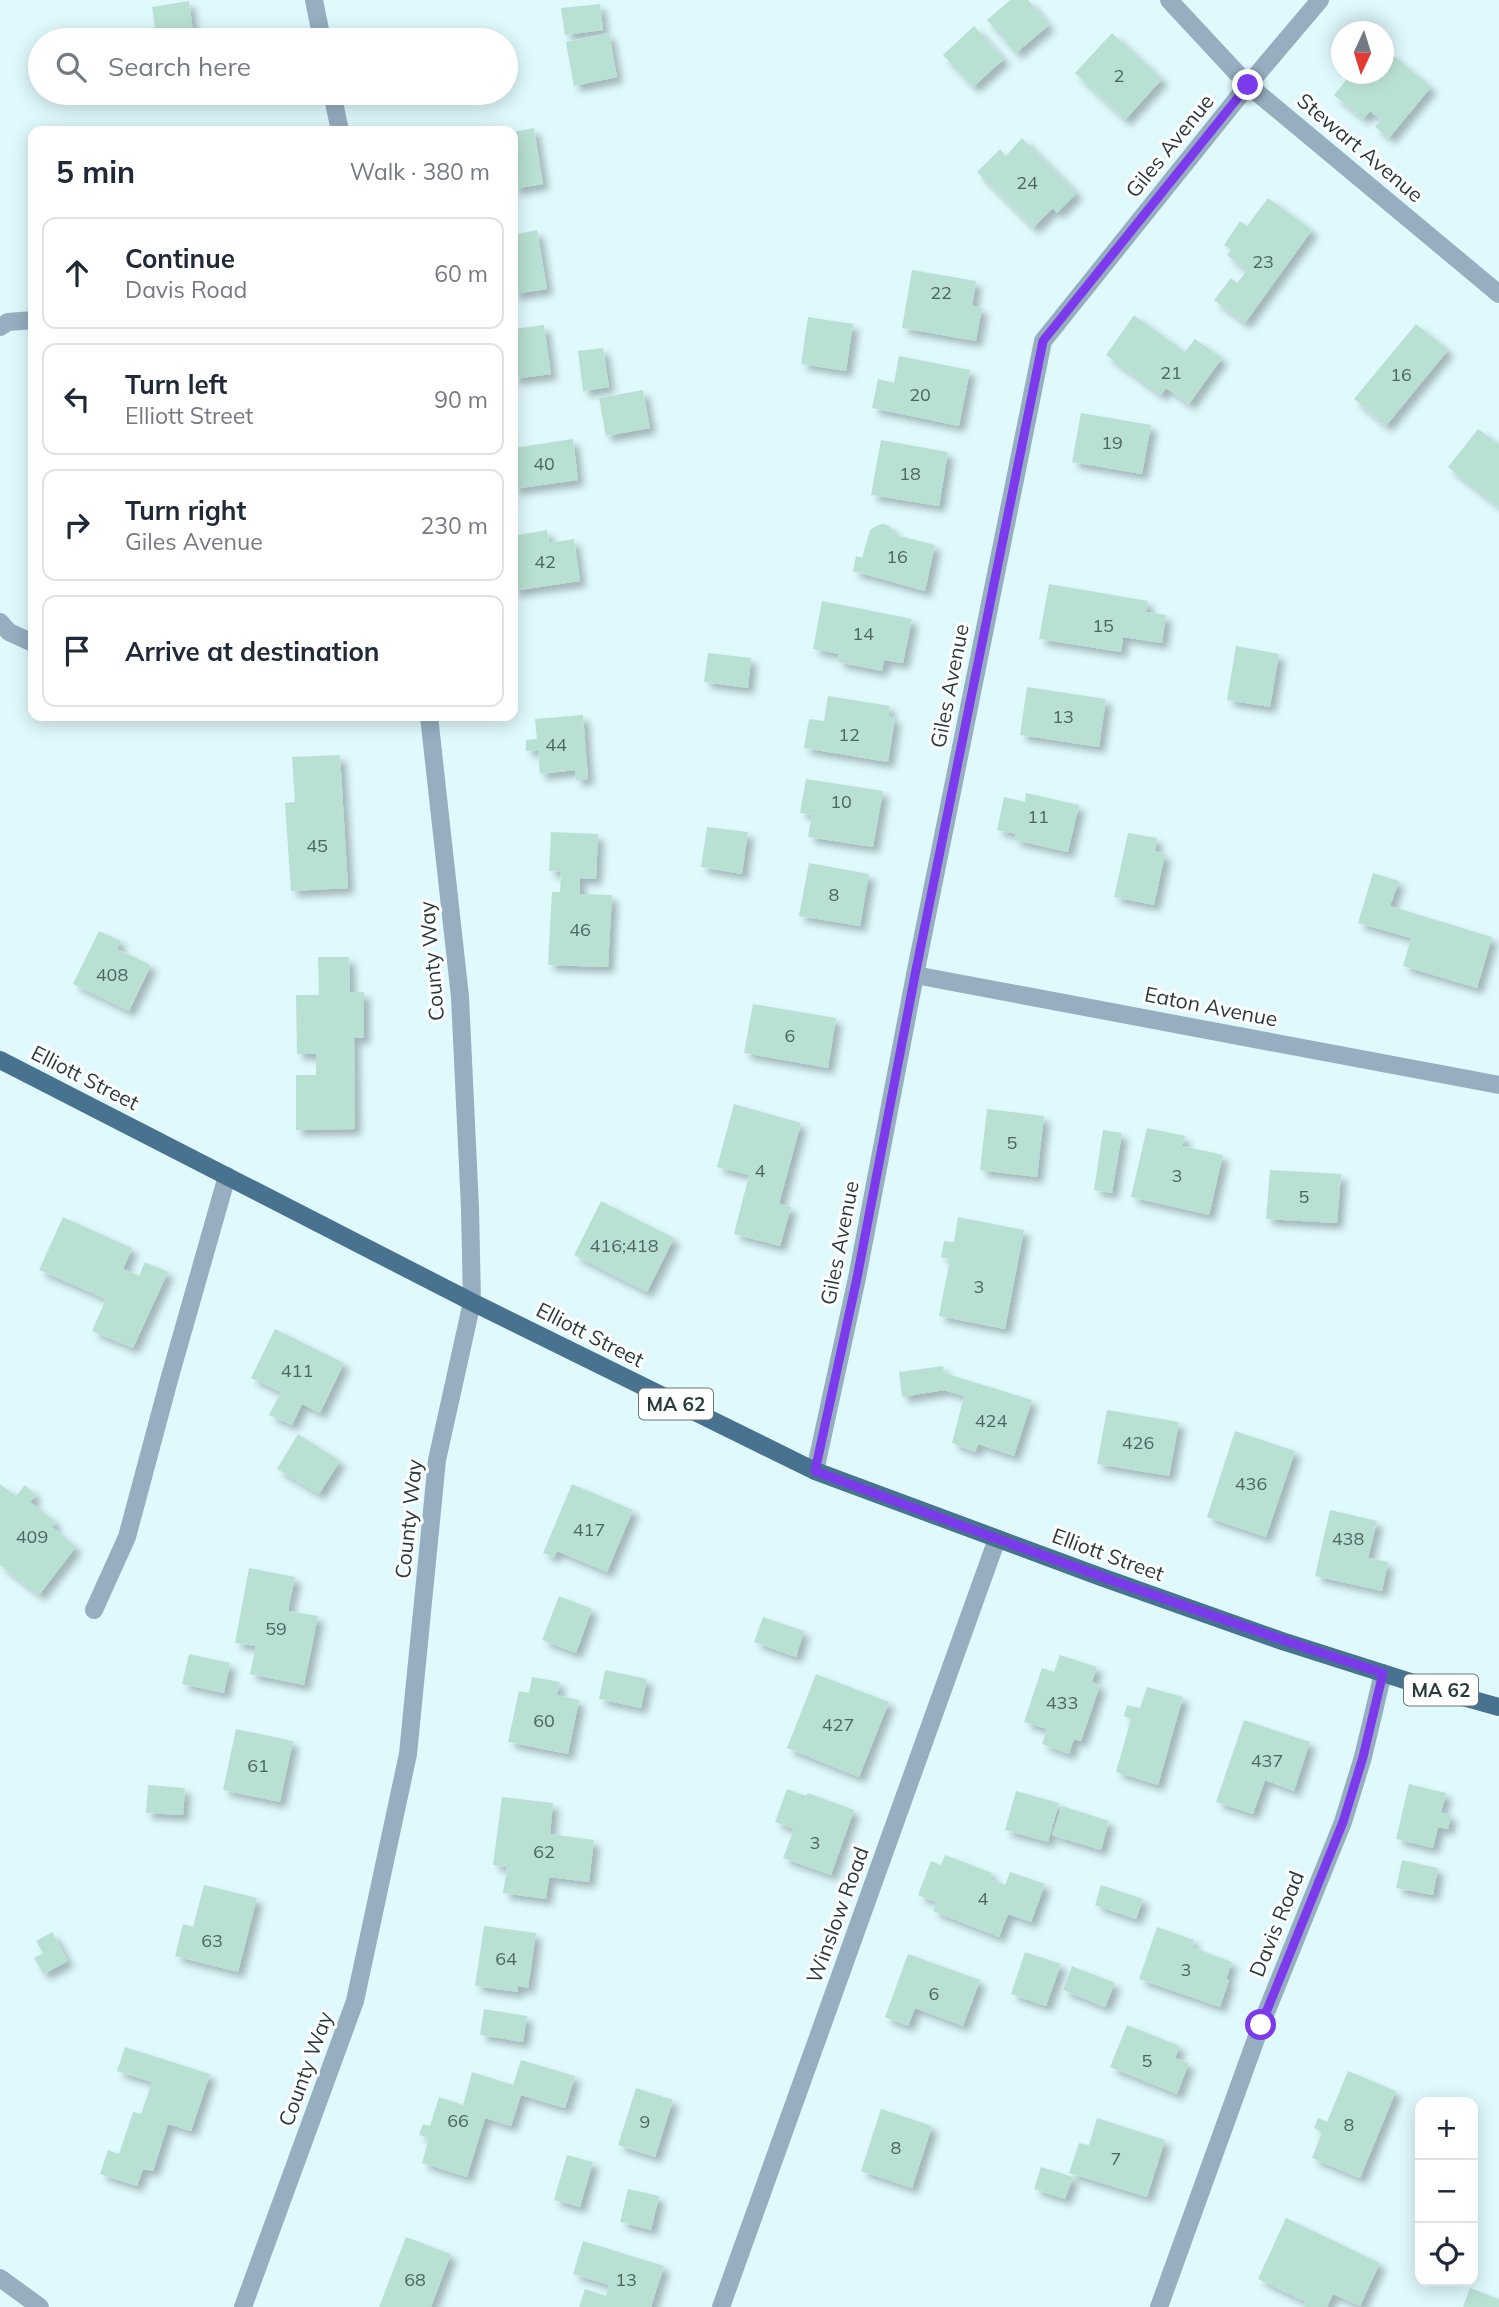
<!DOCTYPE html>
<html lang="en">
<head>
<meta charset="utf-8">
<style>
	:root { --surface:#fff; --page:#f6f6f7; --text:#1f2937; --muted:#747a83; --line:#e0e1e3 }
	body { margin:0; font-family:Mulish,sans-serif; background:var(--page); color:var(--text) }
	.controls { position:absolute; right:21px; bottom:21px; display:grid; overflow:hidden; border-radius:14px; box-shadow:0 4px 18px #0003 }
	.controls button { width:63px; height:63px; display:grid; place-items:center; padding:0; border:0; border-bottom:2px solid var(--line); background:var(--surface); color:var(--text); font:35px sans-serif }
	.compass { position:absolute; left:1331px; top:21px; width:63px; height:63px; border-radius:50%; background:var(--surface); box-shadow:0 4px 18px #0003; rotate:184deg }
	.stop { position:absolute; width:21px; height:21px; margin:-16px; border:5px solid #7c3aed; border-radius:50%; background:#fff }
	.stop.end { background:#7c3aed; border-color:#fff; box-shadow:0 2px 7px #0008 }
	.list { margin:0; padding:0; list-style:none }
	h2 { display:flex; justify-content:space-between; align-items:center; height:91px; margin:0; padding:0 28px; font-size:30px }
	h2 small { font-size:23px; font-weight:400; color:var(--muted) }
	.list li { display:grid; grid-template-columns:46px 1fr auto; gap:21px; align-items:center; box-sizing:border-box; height:112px; margin:0 14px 14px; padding:0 14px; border:2px solid var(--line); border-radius:14px }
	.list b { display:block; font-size:26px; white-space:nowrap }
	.list p { margin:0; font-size:23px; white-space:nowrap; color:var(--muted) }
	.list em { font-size:23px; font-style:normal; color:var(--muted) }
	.icon { flex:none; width:38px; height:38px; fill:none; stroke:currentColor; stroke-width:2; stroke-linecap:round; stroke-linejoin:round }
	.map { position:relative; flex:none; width:1499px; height:2307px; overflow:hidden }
	.search { position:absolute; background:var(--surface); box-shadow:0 4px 18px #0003; left:28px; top:28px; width:490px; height:77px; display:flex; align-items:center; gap:18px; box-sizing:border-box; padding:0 24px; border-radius:38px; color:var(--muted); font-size:26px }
	.panel { position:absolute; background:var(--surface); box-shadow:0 4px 18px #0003; left:28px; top:126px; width:490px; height:595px; border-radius:14px }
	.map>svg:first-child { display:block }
	.building { fill:#b9e1d3; filter:url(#shadow) }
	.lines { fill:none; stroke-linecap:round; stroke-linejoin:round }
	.minor { stroke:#96aebf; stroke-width:18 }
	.major { stroke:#477391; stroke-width:18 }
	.route { stroke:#7c3aed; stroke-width:9 }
	.labels { text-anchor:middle; stroke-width:6; stroke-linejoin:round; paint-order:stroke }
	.number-label { font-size:18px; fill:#4e6462 }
	.shield { fill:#fff; stroke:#6a7677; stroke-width:2 }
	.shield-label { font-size:19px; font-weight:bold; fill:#2a3b3d }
	.street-label { font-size:21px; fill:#2a3b3d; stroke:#fff }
</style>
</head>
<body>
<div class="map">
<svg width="1499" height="2307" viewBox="0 0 1499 2307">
	<defs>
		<filter id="shadow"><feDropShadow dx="6" dy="6" stdDeviation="3.5" flood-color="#0004"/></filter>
	</defs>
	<rect width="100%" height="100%" fill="#dff9fd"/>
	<!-- building -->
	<g class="building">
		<path d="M1010,0H1028L1049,25L1016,53L987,20Z"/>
		<path d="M189,1L194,40H157L152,7Z"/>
		<path d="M600,4L603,30L565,35L561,8Z"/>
		<path d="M974,26L1004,59L973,87L943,55Z"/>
		<path d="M609,33L617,77L574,86L566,42Z"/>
		<path d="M1112,33L1162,79L1125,120L1075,73Z"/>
		<path d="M1389,52L1431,87L1389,138L1375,127L1381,120L1370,111L1363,119L1334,95L1351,74H1384V59Z"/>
		<path d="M534,128L543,184L513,189V132Z"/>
		<path d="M1022,138L1077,193L1057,213L1053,208L1033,228L977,172L1000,149L1006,156Z"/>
		<path d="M1268,198L1312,230L1245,323L1214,300L1231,278L1237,283L1247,270L1227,255L1231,250L1224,245L1240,221L1247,226Z"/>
		<path d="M537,230L547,289L513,294V235Z"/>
		<path d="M912,270L976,281L972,306L982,308L976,341L902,328Z"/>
		<path d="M1134,315L1185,352L1195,339L1222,358L1189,404L1166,388L1161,395L1106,355Z"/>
		<path d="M808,317L853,324L846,371L801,364Z"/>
		<path d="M1416,324L1448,350L1386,426L1354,399Z"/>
		<path d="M544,325L551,374L513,379V329Z"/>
		<path d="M603,348L609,387L583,391L578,351Z"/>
		<path d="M899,356L970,370L959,426L872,408L878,379L894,383Z"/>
		<path d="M643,390L650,428L606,436L599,398Z"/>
		<path d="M1081,413L1151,425L1142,474L1072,462Z"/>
		<path d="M1478,429L1499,444V507L1448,467Z"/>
		<path d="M573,439L578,480L513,489V448Z"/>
		<path d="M881,440L948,452L939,506L871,495Z"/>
		<path d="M884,524L889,526L896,535L935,545L925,591L853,571L856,556L862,558L870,530L878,525Z"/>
		<path d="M547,530L549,543L574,539L580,581L513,591V536Z"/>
		<path d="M1049,584L1148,601L1146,612L1166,615L1162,643L1123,637L1121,652L1039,639Z"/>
		<path d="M822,601L912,619L903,663L884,660L882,671L838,662L839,654L813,649Z"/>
		<path d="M1236,646L1279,654L1270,707L1227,700Z"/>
		<path d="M708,653L751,658L748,688L704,682Z"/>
		<path d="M1027,687L1106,699L1099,747L1020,735Z"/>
		<path d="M828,696L890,706L888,716L895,718L888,762L804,748L809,719L824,721Z"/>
		<path d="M583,715L588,779L576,780L575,770L540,774L538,750L526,751V740L537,739L535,719Z"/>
		<path d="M340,755L348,888L291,891L285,803L295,802L292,757Z"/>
		<path d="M806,779L883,791L873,847L808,837L812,815L800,813Z"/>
		<path d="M1026,793L1079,805L1068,852L1014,840L1016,834L997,830L1004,797L1025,802Z"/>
		<path d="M707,827L748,832L742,874L701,867Z"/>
		<path d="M551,832L598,834L596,879L580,878V894L612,895L608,967L548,965L552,892H560L561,872L549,871Z"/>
		<path d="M1128,833L1157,838L1155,851L1165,854L1154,905L1114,897Z"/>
		<path d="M809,863L869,874L860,926L799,916Z"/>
		<path d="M1373,873L1399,881L1390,906L1492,937L1477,988L1403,966L1411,938L1358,923Z"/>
		<path d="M99,931L121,941L117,949L151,965L129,1011L73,984Z"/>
		<path d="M318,957H349L350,992H364V1038H354L355,1129L296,1130V1075H316V1054H297L296,995H319Z"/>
		<path d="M753,1004L836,1018L828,1068L744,1053Z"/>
		<path d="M734,1104L801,1123L779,1204L791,1207L780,1246L734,1234L749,1175L717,1167Z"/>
		<path d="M987,1109L1044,1116L1037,1177L980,1170Z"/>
		<path d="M1147,1128L1185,1136L1182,1146L1223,1155L1209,1215L1131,1197Z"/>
		<path d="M1103,1130L1122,1133L1112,1193L1094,1190Z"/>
		<path d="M1270,1170L1341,1174L1337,1223L1266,1219Z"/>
		<path d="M601,1201L674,1238L647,1292L574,1255Z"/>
		<path d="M63,1217L132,1248L123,1269L139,1276L145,1262L168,1272L133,1348L92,1331L106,1299L39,1270Z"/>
		<path d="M958,1217L1024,1230L1005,1329L939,1316L950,1259L941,1257L944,1241L954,1242Z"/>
		<path d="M275,1329L344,1363L320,1413L302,1404L292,1425L269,1415L281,1392L251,1378Z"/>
		<path d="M943,1366L944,1373L1032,1400L1014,1456L978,1444L975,1452L952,1443L964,1396L944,1390L902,1397L899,1372Z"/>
		<path d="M1107,1410L1179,1422L1169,1476L1097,1464Z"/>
		<path d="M1235,1431L1295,1451L1266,1537L1207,1517Z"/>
		<path d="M298,1434L340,1461L319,1494L277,1469Z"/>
		<path d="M0,1484L16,1496L25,1485L36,1495L30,1502L56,1522L52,1527L76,1547L39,1595L0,1565Z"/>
		<path d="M572,1484L633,1510L607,1572L557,1551L554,1557L543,1553Z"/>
		<path d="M1330,1510L1377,1521L1368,1558L1388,1562L1382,1591L1315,1576Z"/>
		<path d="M249,1568L295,1577L288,1611L318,1616L304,1685L250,1674L256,1646L235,1643Z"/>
		<path d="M559,1596L592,1609L576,1653L542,1640Z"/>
		<path d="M763,1617L804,1631L796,1657L754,1642Z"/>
		<path d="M189,1654L230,1663L224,1693L182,1684Z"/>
		<path d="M1060,1655L1097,1667L1092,1682L1100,1685L1081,1741L1074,1739L1069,1754L1042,1744L1047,1729L1024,1722L1042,1668L1054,1672Z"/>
		<path d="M605,1670L647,1679L641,1708L599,1699Z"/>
		<path d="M816,1674L889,1702L859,1777L787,1748Z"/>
		<path d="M532,1677L560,1682L557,1695L579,1700L568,1754L508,1742L519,1691L529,1693Z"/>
		<path d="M1147,1687L1183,1697L1158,1785L1116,1772L1131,1719L1124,1716L1127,1705L1140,1708Z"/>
		<path d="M1244,1720L1310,1742L1294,1791L1265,1780L1253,1814L1216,1802Z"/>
		<path d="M236,1729L293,1741L280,1802L223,1790Z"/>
		<path d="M1409,1784L1446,1793L1441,1812L1451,1815L1448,1829L1438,1827L1433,1848L1396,1839Z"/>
		<path d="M148,1785L185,1788L183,1815L146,1813Z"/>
		<path d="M787,1789L806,1796L808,1793L854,1810L831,1875L783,1858L794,1829L775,1822Z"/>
		<path d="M1016,1791L1059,1803L1048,1842L1005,1830Z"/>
		<path d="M502,1797L553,1803L550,1834L594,1840L589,1882L549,1877L546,1899L503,1893L507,1867L493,1865Z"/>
		<path d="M1062,1806L1109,1821L1101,1850L1052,1835Z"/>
		<path d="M945,1855L992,1873L990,1879L1005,1885L1010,1872L1045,1884L1031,1922L1008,1914L999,1937L933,1911L936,1902L918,1895L931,1861L941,1865Z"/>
		<path d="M1402,1860L1438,1868L1433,1895L1396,1888Z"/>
		<path d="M204,1885L257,1898L238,1972L175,1956L183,1924L193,1927Z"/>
		<path d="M1101,1885L1143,1899L1136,1919L1095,1905Z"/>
		<path d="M484,1926L536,1933L528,1988L518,1986V1992L475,1986Z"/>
		<path d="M1157,1927L1194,1940L1192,1947L1232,1962L1226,1979L1229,1980L1220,2007L1139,1979Z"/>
		<path d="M52,1932L68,1961L44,1974L34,1958L43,1953L36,1941Z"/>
		<path d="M1025,1952L1061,1964L1046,2006L1011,1994Z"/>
		<path d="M908,1954L980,1980L963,2026L915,2008L908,2026L885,2017Z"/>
		<path d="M1072,1966L1115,1983L1105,2007L1063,1990Z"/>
		<path d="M484,2009L527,2016L523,2042L480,2035Z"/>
		<path d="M1127,2025L1180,2046L1175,2058L1189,2063L1177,2094L1110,2067Z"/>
		<path d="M125,2047L210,2074L191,2131L168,2124L153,2171L143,2169L137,2186L100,2174L108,2150L119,2154L133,2112L141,2114L152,2082L117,2071Z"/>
		<path d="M521,2060L575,2076L565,2108L521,2095L511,2126L485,2118L467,2177L422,2163L429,2138L419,2135L423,2124L430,2126L439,2097L463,2105L472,2072L513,2085Z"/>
		<path d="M1348,2071L1396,2091L1360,2178L1312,2158L1322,2132L1314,2128L1318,2118L1327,2122Z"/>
		<path d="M636,2088L673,2100L655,2157L618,2145Z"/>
		<path d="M881,2109L932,2126L912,2188L861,2171Z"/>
		<path d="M1097,2118L1165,2140L1147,2197L1069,2173L1079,2143L1089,2145Z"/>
		<path d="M567,2155L593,2162L580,2207L554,2200Z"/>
		<path d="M1041,2167L1073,2177L1065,2199L1034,2189Z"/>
		<path d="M628,2189L659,2196L651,2230L620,2222Z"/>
		<path d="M1286,2218L1380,2263L1360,2306L1333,2294L1327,2307H1304L1306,2302L1258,2279Z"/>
		<path d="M406,2237L451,2254L431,2307H379Z"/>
		<path d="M583,2241L664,2266L651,2307H579L585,2289L606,2296L609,2285L573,2274Z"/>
		<path d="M1470,2288L1499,2299V2307H1463Z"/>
	</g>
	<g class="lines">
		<!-- minor -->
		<g class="minor">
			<path d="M314,0L322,40"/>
			<path d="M1169,0L1248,85L1499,294"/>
			<path d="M332,93L340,131"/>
			<path d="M0,327L8,322L33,320"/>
			<path d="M0,622L9,632L33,643"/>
			<path d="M915,975L1499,1085"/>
			<path d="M815,1471L857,1278L915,975L1043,341L1248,85L1320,0"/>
			<path d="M94,1610L127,1537L169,1380L227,1176"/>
			<path d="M0,2278L40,2307"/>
			<path d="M243,2307L355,2001L408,1754L437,1460L472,1302L470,1208L460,997L429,716"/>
			<path d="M721,2307L997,1539"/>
			<path d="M1159,2307L1261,2025L1343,1822L1363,1757L1383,1673"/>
		</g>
		<!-- major -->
		<path class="major" d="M0,1060L472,1302L815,1471L1101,1577L1282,1641L1417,1684L1499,1707"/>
	</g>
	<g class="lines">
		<!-- route -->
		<path class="route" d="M1248,85L1043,341L915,975L857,1278L815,1471C1003,1542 1192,1611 1383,1673L1363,1757L1343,1822L1261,2025"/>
	</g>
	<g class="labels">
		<!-- number labels -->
		<g class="number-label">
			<text x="1119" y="82">2</text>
			<text x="1027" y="189">24</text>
			<text x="1263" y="268">23</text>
			<text x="941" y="299">22</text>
			<text x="1171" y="379">21</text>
			<text x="1401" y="381">16</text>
			<text x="920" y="401">20</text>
			<text x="1112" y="449">19</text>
			<text x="544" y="470">40</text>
			<text x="910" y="480">18</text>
			<text x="897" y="563">16</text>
			<text x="545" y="568">42</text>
			<text x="1103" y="632">15</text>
			<text x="863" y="640">14</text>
			<text x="1063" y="723">13</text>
			<text x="849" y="741">12</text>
			<text x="556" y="751">44</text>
			<text x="841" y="808">10</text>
			<text x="1038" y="823">11</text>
			<text x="317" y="852">45</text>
			<text x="834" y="901">8</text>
			<text x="580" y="936">46</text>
			<text x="112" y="981">408</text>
			<text x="790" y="1042">6</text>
			<text x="1012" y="1149">5</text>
			<text x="760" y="1177">4</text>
			<text x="1177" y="1182">3</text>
			<text x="1304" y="1203">5</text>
			<text x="624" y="1252">416;418</text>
			<text x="979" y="1293">3</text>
			<text x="297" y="1377">411</text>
			<text x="991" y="1427">424</text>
			<text x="1138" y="1449">426</text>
			<text x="1251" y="1490">436</text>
			<text x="589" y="1536">417</text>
			<text x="32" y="1543">409</text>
			<text x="1348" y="1545">438</text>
			<text x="276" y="1635">59</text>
			<text x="1062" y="1709">433</text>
			<text x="544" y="1727">60</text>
			<text x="838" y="1731">427</text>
			<text x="1267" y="1767">437</text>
			<text x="258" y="1772">61</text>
			<text x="815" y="1849">3</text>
			<text x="544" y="1858">62</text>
			<text x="983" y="1905">4</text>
			<text x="212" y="1947">63</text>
			<text x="506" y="1965">64</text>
			<text x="1186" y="1976">3</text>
			<text x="934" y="2000">6</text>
			<text x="1147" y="2067">5</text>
			<text x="458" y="2127">66</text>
			<text x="645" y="2128">9</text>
			<text x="1349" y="2131">8</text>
			<text x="896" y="2154">8</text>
			<text x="1116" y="2165">7</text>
			<text x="415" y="2286">68</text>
			<text x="626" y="2286">13</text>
		</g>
		<!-- shield labels -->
		<g class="shield">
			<rect x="639" y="1388.5" width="74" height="31" rx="5"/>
			<rect x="1404" y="1674.5" width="74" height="31" rx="5"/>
		</g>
		<g class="shield-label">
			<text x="676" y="1411">MA 62</text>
			<text x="1441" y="1697">MA 62</text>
		</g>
		<!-- street labels -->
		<g class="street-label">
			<text transform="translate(1170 146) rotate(-51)" y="7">Giles Avenue</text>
			<text transform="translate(1360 148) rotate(40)" y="7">Stewart Avenue</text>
			<text transform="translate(950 686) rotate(-79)" y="7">Giles Avenue</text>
			<text transform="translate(432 961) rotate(-95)" y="7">County Way</text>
			<text transform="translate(1211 1007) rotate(11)" y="7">Eaton Avenue</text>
			<text transform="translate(85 1078) rotate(27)" y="7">Elliott Street</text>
			<text transform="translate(840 1243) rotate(-79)" y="7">Giles Avenue</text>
			<text transform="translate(590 1335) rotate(27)" y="7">Elliott Street</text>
			<text transform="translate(409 1519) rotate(-84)" y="7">County Way</text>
			<text transform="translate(1108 1555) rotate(20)" y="7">Elliott Street</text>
			<text transform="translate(838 1915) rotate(-70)" y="7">Winslow Road</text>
			<text transform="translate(1277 1924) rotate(-68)" y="7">Davis Road</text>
			<text transform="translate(306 2069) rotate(-70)" y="7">County Way</text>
		</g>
	</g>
</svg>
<div class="controls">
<button>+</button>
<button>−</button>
<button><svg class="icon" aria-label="locate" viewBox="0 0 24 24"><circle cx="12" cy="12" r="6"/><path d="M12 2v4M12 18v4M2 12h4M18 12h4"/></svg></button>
</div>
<svg class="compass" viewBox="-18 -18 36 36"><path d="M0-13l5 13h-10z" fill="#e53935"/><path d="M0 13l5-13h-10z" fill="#747a83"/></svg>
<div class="stop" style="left:1261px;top:2025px"></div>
<div class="stop end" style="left:1248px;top:85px"></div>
<div class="search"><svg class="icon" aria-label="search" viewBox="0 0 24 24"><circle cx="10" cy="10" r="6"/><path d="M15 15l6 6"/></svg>Search here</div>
<section class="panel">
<h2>5 min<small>Walk · 380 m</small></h2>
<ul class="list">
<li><svg class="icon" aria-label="ahead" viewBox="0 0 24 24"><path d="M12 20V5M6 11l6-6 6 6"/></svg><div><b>Continue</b><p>Davis Road</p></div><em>60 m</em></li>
<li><svg class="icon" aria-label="left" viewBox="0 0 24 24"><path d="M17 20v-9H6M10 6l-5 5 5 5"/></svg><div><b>Turn left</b><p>Elliott Street</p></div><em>90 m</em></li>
<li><svg class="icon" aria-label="right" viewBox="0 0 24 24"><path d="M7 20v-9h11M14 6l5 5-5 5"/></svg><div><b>Turn right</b><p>Giles Avenue</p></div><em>230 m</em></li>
<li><svg class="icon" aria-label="arrive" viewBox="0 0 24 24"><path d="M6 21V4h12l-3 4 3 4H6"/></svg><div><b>Arrive at destination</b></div></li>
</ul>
</section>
</div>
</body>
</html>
